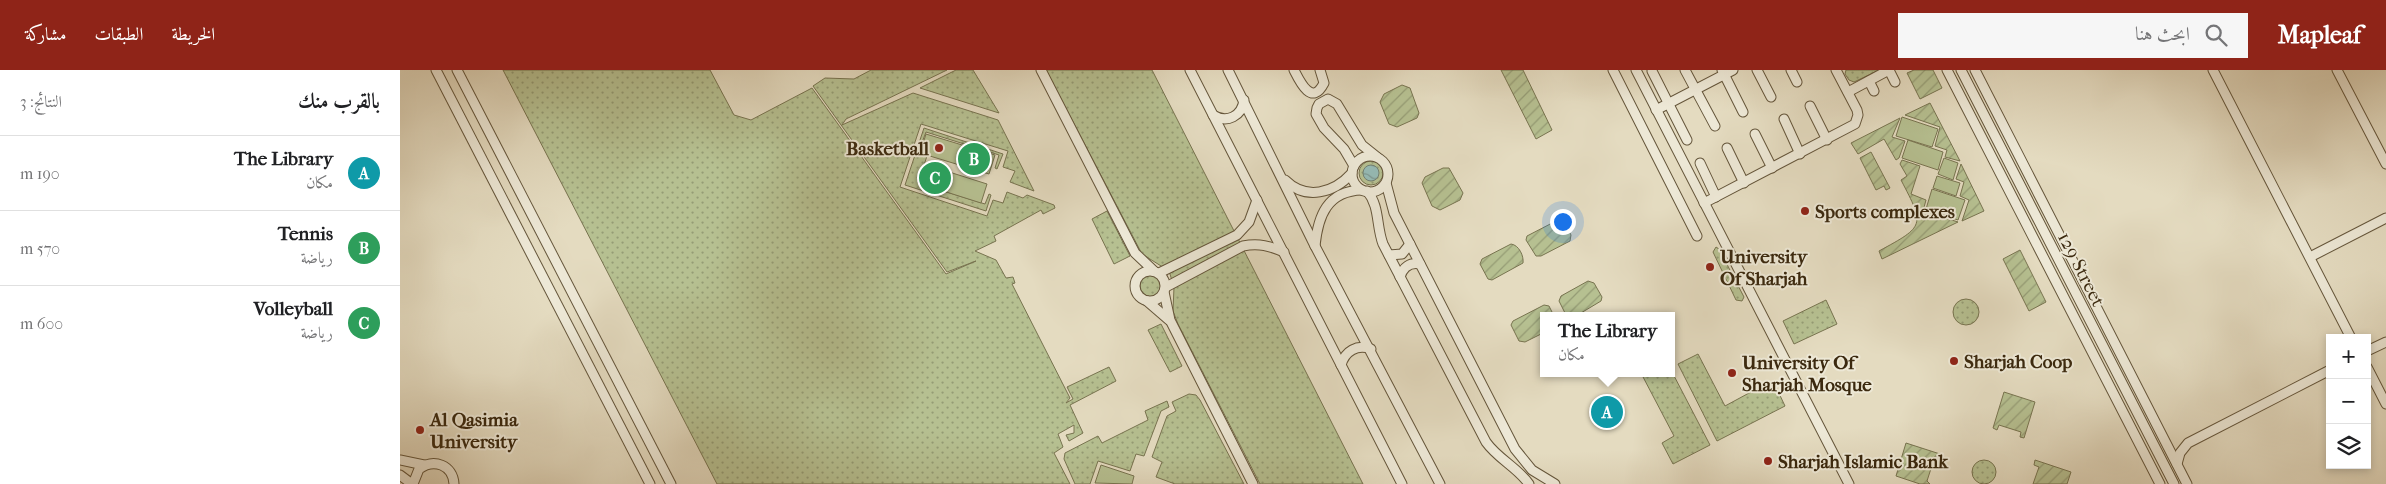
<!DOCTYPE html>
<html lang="ar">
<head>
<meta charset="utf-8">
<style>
	:root { --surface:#fff; --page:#f6f6f6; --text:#202124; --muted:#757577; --line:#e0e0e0; --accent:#8f2418 }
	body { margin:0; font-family:"IM FELL French Canon",Amiri,serif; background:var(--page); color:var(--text); direction:rtl }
	.controls { position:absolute; right:15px; bottom:15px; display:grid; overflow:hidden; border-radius:0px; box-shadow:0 2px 8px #0003 }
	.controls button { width:45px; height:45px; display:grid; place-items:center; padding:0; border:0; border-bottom:1px solid var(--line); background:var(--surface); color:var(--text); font:25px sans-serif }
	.you { position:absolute; left:1162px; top:151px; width:18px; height:18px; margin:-12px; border:4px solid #fff; border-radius:50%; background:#1a73e8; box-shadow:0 0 0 8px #1a73e833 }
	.badge { display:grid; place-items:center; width:32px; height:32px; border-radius:50%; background:var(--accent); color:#fff; font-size:16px; font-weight:700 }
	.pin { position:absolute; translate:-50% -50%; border:2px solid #fff; box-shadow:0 1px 5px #0006 }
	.popup { position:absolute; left:1140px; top:242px; width:135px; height:65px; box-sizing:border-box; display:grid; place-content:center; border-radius:0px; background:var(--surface); filter:drop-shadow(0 1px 4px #0005); font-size:16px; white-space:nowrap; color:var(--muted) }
	.popup b { font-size:19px; color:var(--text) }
	.popup::after { content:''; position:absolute; left:50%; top:100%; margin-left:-10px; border:10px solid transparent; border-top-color:var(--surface) }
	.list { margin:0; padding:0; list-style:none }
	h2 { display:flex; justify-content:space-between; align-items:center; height:65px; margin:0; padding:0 20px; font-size:21px }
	h2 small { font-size:16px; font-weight:400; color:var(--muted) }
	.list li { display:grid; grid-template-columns:32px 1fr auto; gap:15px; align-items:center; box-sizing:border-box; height:75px; padding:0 20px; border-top:1px solid var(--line) }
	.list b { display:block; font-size:19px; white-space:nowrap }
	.list p { margin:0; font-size:16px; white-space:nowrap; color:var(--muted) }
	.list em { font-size:16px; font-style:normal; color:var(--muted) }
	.icon { flex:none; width:28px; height:28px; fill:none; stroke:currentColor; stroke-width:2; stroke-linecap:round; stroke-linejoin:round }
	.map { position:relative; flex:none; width:1986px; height:414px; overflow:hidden; direction:ltr }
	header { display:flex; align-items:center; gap:30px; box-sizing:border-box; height:70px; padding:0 25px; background:var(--accent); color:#fff }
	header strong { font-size:24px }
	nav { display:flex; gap:28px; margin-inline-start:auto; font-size:18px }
	.search { width:350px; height:45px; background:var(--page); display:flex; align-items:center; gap:12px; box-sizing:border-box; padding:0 18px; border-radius:0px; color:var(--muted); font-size:19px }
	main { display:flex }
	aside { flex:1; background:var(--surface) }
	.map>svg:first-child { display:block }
	.grass { fill:url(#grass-dots); stroke:#787450 }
	.garden { fill:url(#garden-furrows); stroke:#787450 }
	.pitch { fill:#b6c091; stroke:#787450 }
	.water { fill:url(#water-waves); stroke:#728173 }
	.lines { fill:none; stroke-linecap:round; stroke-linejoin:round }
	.minor-casing { stroke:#65563b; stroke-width:11 }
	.minor { stroke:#ede8d6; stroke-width:9 }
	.poi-dot { fill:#8f2418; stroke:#ede8d6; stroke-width:2 }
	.labels { text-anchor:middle; stroke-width:4; stroke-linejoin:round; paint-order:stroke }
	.poi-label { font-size:19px; font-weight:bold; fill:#3b290f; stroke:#ede8d6; text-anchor:start }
	.street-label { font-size:19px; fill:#3b290f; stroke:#ede8d6 }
</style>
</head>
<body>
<header>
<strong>Mapleaf</strong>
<div class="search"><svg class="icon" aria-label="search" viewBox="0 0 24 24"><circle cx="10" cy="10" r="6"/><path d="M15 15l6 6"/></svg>ابحث هنا</div>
<nav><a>الخريطة</a><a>الطبقات</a><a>مشاركة</a></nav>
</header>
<main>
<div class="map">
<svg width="1986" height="414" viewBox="0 0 1986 414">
	<defs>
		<pattern id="grass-dots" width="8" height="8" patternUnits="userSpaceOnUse" patternTransform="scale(1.25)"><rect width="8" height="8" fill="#b6c091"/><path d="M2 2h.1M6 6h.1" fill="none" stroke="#959c75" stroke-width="1.8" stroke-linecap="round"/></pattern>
		<pattern id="garden-furrows" width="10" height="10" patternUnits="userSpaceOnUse" patternTransform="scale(1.25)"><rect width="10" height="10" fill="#b6c091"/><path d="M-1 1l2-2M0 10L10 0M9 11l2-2" fill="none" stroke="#959c75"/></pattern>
		<pattern id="water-waves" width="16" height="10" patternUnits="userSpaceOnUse" patternTransform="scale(1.25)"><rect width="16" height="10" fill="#96bbb6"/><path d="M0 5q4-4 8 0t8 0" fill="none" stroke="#7c9892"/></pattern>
	</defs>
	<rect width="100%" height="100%" fill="#e4dbc0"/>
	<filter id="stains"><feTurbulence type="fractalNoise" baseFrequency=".004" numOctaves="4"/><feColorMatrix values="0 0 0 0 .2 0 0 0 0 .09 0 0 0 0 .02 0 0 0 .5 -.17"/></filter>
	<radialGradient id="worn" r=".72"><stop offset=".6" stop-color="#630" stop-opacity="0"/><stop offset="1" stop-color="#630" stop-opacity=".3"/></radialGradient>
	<!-- grass -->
	<g class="grass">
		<path d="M103,0H310L334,45L351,50L412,18L546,204L576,191L547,202L413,16L425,8L454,9L471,0H547L446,49L442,55L513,23L598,50L634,121L610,112L615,101L603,97L608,81L521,54L500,117L587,146L593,130L603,133L607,122L623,128L627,125L654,135L655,138L643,144L641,140L594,166L596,171L575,181L596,190L606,208L613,207L615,213L612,214L670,328L666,333L673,329L667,317L709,297L716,311L670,335L683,363L669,371L666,365L674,363V355L658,364L663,377L654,383L670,414H317Z"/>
		<path d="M556,0H573L599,43L520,18Z"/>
		<path d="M646,0H752L963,414H860L778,254L773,241L774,217L769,201L742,184Z"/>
		<path d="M1446,0H1479L1454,12L1449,10L1445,4Z"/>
		<path d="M524,58L603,84L597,99L595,98L599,85L526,62L518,83L527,86L518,113L585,134L589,124L591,125L586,141L505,115Z"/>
		<circle cx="971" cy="103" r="12"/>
		<path d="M707,141L730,186L714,194L692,149Z"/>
		<path d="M1316,177L1319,179L1344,227L1342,231L1336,230L1313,182Z"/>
		<circle cx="752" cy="215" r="12"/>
		<circle cx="1566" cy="242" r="13"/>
		<path d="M1426,230L1437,254L1394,274L1383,251Z"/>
		<path d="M761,254L782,296L770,302L748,260Z"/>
		<path d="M1298,284L1325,336L1362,316L1364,320L1375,315L1385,336L1317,371L1278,294Z"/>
		<path d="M1271,300L1310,375L1273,394L1262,373L1274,366L1242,305L1271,303Z"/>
		<path d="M789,324L796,325L800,330L844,414H775L756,407L762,392L752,387L767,346L776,341L772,332Z"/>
		<path d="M767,331L769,337L761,341L744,386L736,384L730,401L698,391L690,414H675L664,389L665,383L698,366L702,373L748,350L745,341Z"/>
		<circle cx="1584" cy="402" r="12"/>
	</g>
	<!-- garden -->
	<g class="garden">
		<path d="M1101,0H1123L1152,60L1136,69Z"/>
		<path d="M1514,0H1533L1542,18L1520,29L1507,3Z"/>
		<path d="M1002,15L1010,18L1019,43L1017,48L997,57L989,54L980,32L984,24Z"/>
		<path d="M1530,33L1560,91L1545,87L1547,80L1535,76L1540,57L1505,45Z"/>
		<path d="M1500,48L1492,67L1505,71L1499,88L1496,90L1484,69L1458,84L1451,73Z"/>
		<path d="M1471,82L1490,118L1486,120L1484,116L1476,120L1460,88Z"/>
		<path d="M1502,90L1520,96L1511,124L1526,130L1523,141L1558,152L1482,189L1479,181C1525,156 1525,156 1501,110L1507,106L1500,94Z"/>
		<path d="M1561,94L1584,141L1562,151L1569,130L1560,126L1564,112L1556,109Z"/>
		<path d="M1043,98H1049L1063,123L1060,130L1040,140L1032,136L1022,113L1025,107Z"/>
		<path d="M1158,150L1165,153L1171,165L1170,171L1141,186H1136L1126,170L1127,166Z"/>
		<path d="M1111,174C1119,175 1124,186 1123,193L1092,210L1088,209L1080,194L1082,189Z"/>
		<path d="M1620,180L1646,232L1629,241L1603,189Z"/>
		<path d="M1188,211L1194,213L1202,227L1201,231L1176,246L1166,245L1159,231L1161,226Z"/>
		<path d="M1144,235L1149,236L1154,246H1143V263L1125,272L1119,271L1111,255L1113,251Z"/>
		<path d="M1604,322L1635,332L1624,368L1620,367L1621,362L1599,355L1597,360L1593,358Z"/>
		<path d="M1506,373L1540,384L1539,387L1535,386L1527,411L1530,414H1520L1496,406Z"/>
		<path d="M1635,390L1671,402L1667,414H1633L1639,397L1634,395Z"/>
	</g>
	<!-- pitch -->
	<g class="pitch">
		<path d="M1502,47L1538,59L1532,77L1496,66Z"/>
		<path d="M526,64L595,85L589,104L520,83Z"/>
		<path d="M1508,70L1543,82L1538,100L1502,88Z"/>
		<path d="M1544,88L1558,93L1553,110L1538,104Z"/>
		<path d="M524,94L587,114L581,133L518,113Z"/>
		<path d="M1537,106L1560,113L1556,126L1533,118Z"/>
		<path d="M1532,119L1565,130L1558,150L1526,139Z"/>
		<path d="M701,395L734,406L732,414L695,413Z"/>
	</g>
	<!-- water -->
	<circle class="water" cx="971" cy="103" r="8"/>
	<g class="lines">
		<defs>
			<g id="minor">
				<path d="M36,0L250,414"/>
				<path d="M57,0L271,414"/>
				<path d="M641,0L735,183L754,201"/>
				<path d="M790,0L1002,414"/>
				<path d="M828,0L915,176L1040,414"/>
				<path d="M894,0C900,12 912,37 924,13L920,0"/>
				<path d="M1213,0L1297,166"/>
				<path d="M1236,0L1449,414"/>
				<path d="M1285,0L1315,56"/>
				<path d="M1322,0L1343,42"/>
				<path d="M1357,0L1371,27"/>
				<path d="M1391,0L1397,12"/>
				<path d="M1489,0L1495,12"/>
				<path d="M1547,0L1760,414"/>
				<path d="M1561,0L1774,414"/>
				<path d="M1575,0L1787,414"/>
				<path d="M1813,0L1951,268"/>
				<path d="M1937,0L1986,94"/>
				<path d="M1252,1L1287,70"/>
				<path d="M1469,11L1474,21"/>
				<path d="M1448,22L1489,0"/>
				<path d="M1410,36L1427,70"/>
				<path d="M1256,40L1333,0"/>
				<path d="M813,45C827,54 842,46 844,30"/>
				<path d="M1384,49L1400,84"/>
				<path d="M1355,64L1372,98"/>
				<path d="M1327,78L1344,113"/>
				<circle cx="970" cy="104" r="18"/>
				<path d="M1300,93L1316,127"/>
				<path d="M954,96L944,79L924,58L916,44L917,38L919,34L928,29L937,34L962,75L977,87"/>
				<path d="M885,110C906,131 934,123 952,103"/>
				<path d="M986,113L994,143L1115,379L1132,400L1155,414"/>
				<path d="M967,121C980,136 976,156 983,174L1086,372C1098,389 1117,397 1129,414"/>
				<path d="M1304,133L1455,54L1458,45L1457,40L1436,0"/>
				<path d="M915,176C918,146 927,121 962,120"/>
				<path d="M989,185L1002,184L1010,174"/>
				<path d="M1910,187L1986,148"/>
				<circle cx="750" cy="216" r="15"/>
				<path d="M759,203L837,165L849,152L857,130"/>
				<path d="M1000,207C1003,197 1010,192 1020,194"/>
				<path d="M766,217L843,176C859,173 870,176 884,182"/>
				<path d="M764,222L770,250L853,414"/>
				<path d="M747,231L769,250"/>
				<path d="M1967,281L1986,272"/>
				<path d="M941,295C945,281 957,274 971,279"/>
				<path d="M1967,297L1986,334"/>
				<path d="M0,390L24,395"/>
				<path d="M1777,394L1780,383L1788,373L1930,300"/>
				<path d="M0,405L12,414"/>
				<path d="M13,414L19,399C34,388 53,395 54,414"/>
			</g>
		</defs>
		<!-- minor casing -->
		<use href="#minor" class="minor-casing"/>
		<!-- minor -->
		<use href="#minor" class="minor"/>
	</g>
	<!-- markers -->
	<g class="poi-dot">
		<circle cx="539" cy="78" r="5"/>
		<circle cx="1405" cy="141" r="5"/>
		<circle cx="1310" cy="197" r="5"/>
		<circle cx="1554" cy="291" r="5"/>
		<circle cx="1332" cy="303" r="5"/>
		<circle cx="20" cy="360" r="5"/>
		<circle cx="1368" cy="391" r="5"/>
	</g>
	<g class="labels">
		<!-- poi labels -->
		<g class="poi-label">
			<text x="529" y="85" text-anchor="end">Basketball</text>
			<text x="1415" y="148">Sports complexes</text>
			<text x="1320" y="193">University<tspan x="1320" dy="22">Of Sharjah</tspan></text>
			<text x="1564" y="298">Sharjah Coop</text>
			<text x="1342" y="299">University Of<tspan x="1342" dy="22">Sharjah Mosque</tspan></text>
			<text x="30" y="356">Al Qasimia<tspan x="30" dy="22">University</tspan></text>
			<text x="1378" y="398">Sharjah Islamic Bank</text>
		</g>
		<!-- street labels -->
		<g class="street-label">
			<text transform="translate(1682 199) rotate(63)" y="7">129 Street</text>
		</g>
	</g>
	<rect width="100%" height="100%" filter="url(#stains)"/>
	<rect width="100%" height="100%" fill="url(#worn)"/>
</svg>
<div class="controls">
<button>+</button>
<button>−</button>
<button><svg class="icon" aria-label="layers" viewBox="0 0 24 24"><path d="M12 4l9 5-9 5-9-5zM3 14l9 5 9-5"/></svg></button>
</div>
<div class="you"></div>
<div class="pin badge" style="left:1207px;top:342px;background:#0f9aa8">A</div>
<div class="popup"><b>The Library</b>مكان</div>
<div class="pin badge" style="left:574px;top:89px;background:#2e9e5b">B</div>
<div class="pin badge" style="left:535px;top:108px;background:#2e9e5b">C</div>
</div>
<aside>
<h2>بالقرب منك<small>النتائج: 3</small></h2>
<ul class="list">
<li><span class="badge" style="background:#0f9aa8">A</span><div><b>The Library</b><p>مكان</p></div><em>190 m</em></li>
<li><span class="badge" style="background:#2e9e5b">B</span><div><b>Tennis</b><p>رياضة</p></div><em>570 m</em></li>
<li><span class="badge" style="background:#2e9e5b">C</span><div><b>Volleyball</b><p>رياضة</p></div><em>600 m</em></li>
</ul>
</aside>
</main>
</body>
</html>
